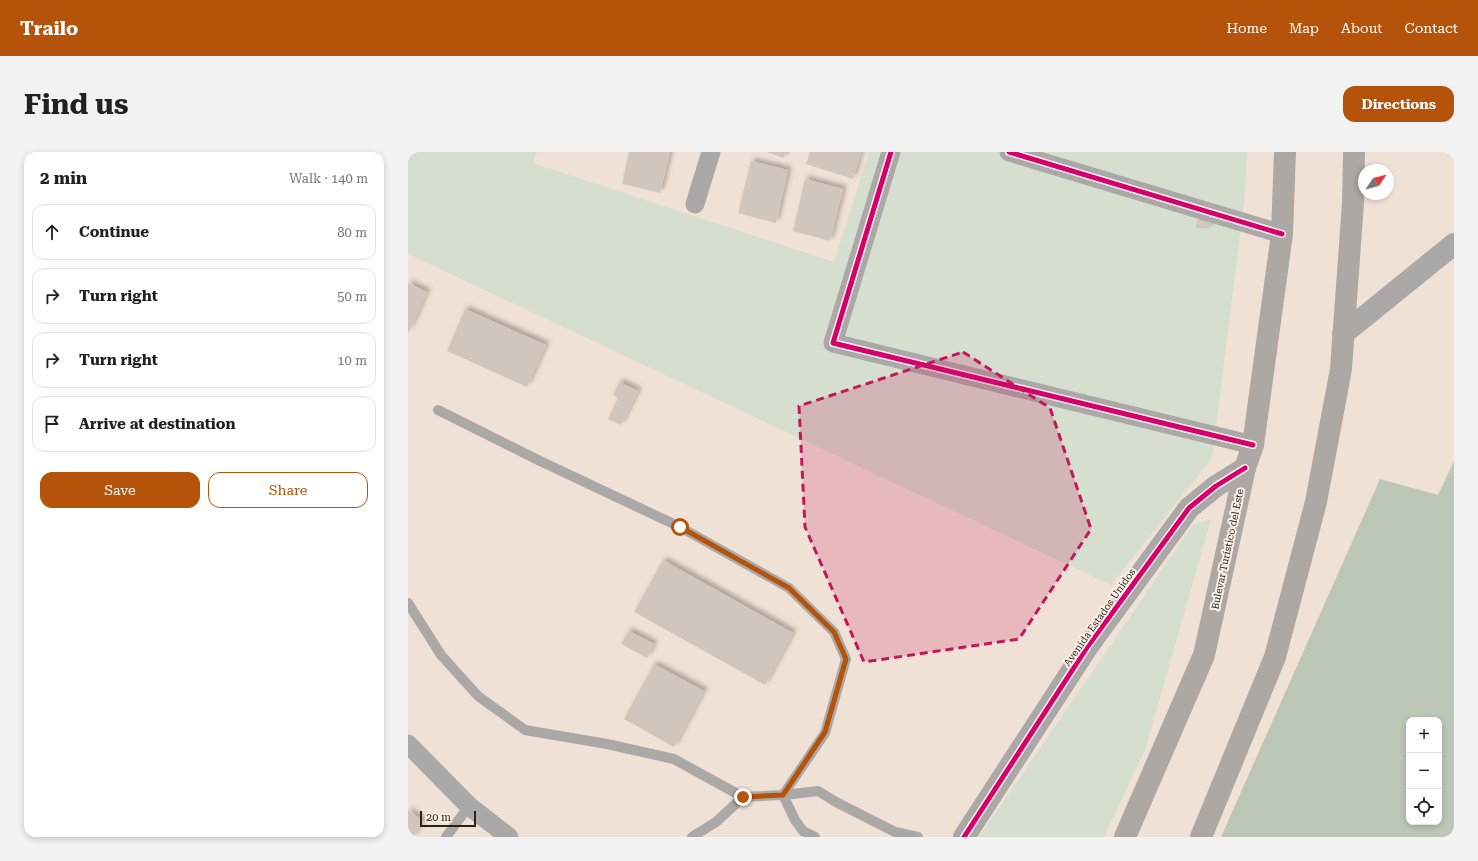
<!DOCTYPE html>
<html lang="en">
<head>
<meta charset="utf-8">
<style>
	:root { --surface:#fff; --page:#f2f2f2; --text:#202124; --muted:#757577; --line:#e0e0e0; --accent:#b45309 }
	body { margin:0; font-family:"Roboto Serif",serif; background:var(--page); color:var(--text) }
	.controls { position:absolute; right:12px; bottom:12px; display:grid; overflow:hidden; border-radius:8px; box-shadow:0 2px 6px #0003 }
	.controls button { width:36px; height:36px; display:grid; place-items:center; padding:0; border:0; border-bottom:1px solid var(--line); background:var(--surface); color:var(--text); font:20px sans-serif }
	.compass { position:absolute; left:950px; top:12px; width:36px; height:36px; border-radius:50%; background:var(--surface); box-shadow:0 2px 6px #0003; rotate:55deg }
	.scale { position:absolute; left:12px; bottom:10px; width:56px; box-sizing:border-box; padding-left:4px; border:2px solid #2a2119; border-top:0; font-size:11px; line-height:14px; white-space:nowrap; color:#2a2119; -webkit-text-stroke:3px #fbf1e8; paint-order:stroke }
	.stop { position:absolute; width:12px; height:12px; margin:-9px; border:3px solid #b45309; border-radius:50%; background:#fff }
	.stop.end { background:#b45309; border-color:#fff; box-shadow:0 1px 4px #0008 }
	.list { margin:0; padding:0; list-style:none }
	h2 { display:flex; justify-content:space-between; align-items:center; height:52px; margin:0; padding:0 16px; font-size:17px }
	h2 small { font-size:13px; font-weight:400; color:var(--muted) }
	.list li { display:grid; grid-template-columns:26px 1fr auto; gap:12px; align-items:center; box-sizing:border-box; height:56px; margin:0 8px 8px; padding:0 8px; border:1px solid var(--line); border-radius:12px }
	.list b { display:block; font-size:15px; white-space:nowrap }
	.list em { font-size:13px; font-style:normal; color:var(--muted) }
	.actions { display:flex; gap:8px; padding:12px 16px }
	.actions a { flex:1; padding:9px 0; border:1px solid var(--accent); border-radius:12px; text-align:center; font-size:14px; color:var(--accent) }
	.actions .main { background:var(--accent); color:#fff }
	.icon { flex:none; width:22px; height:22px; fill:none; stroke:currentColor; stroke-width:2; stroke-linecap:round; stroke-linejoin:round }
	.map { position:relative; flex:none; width:1046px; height:685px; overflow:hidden; border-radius:12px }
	header { display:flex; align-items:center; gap:24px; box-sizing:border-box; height:56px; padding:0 20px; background:var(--accent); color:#fff }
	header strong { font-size:19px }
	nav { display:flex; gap:22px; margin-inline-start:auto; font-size:14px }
	.intro { display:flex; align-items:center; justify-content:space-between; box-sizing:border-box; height:96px; padding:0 24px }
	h1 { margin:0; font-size:28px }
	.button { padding:10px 18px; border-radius:12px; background:var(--accent); color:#fff; font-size:14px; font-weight:700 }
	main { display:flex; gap:24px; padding:0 24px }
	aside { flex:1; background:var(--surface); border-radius:12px; box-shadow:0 2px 6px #0003 }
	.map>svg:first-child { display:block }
	.green { fill:#d6decf }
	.forest { fill:#bdc7b7; fill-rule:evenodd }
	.building { fill:#d1c6bd; filter:url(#shadow) }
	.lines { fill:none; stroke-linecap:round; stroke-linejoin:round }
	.service { stroke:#aba9a8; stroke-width:10 }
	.minor { stroke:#aba9a8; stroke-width:19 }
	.tertiary { stroke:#aba9a8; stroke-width:22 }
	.trunk { stroke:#aea8a5; stroke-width:22 }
	.cycleway-casing { stroke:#fbf1e8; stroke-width:8 }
	.cycleway { stroke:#d6006c; stroke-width:5 }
	.route { stroke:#b45309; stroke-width:5 }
	.marked { fill:#c2185b; fill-opacity:0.2; stroke:#c2185b; stroke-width:3; stroke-dasharray:8 5; stroke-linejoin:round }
	.labels { text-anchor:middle; stroke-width:4; stroke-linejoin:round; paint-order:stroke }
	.street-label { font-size:10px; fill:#2a2119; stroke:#fbf1e8 }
</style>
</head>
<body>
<header>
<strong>Trailo</strong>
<nav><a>Home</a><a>Map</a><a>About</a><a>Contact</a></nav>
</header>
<div class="intro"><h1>Find us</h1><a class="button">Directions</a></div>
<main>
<aside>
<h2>2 min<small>Walk · 140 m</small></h2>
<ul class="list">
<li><svg class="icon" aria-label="ahead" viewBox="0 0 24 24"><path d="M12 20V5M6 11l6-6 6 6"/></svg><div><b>Continue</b></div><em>80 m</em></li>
<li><svg class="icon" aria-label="right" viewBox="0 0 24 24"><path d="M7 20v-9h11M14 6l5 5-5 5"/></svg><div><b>Turn right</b></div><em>50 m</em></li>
<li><svg class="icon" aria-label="right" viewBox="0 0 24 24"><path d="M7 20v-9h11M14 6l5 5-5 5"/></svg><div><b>Turn right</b></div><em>10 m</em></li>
<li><svg class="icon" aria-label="arrive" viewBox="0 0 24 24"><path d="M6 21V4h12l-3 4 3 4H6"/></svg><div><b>Arrive at destination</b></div></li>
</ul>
<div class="actions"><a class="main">Save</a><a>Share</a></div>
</aside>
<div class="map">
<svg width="1046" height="685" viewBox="0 0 1046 685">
	<defs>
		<filter id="shadow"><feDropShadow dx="3.5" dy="-3.5" stdDeviation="2" flood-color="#0004"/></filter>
	</defs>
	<rect width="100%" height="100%" fill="#f0e1d6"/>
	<!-- green -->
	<g class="green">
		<path d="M0,0H129L125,11L426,110L461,0H839L836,52L804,306L703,433L0,102Z"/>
		<path d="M803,367L737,598L696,685H571L785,373Z"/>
	</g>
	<!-- forest -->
	<path class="forest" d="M1046,309V685H813L972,327L1030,343ZM1001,568H1031V670H1001Z"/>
	<!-- building -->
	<g class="building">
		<path d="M221,0H262L252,41L214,32Z"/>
		<path d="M359,0H378L376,6Z"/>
		<path d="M402,0H453L445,27L398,12Z"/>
		<path d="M343,9L380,18L368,71L330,61Z"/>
		<path d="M397,27L435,37L422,89L385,79Z"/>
		<path d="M789,68L802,69L801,76H788Z"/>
		<path d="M0,131L19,140L0,182Z"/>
		<path d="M57,157L138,193L119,235L39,199Z"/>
		<path d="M211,230L230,239L213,273L200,267L210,246L205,243Z"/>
		<path d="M255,408L385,481L357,533L226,460Z"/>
		<path d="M221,479L246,492L239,506L213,492Z"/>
		<path d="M246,512L296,539L266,595L216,567Z"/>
		<path d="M0,658L16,670L5,685H0Z"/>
	</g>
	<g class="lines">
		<!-- service -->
		<g class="service">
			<path d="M0,451L33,503L70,544L117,578L199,592L266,607L335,645L375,643L417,581L438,507L426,480L381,436L272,375L130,308L30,258"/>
			<path d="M38,685L61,654"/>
			<path d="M284,685L308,670L335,645"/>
			<path d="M407,685L395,679L387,668L375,643L410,639L428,650L487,680L510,685"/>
		</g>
		<!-- minor -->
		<g class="minor">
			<path d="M483,0L425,191L845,293"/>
			<path d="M601,0L874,82"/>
			<path d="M287,52L303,0"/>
			<path d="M0,592L61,654L101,685"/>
		</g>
		<!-- tertiary -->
		<g class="tertiary">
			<path d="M935,182L1046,92"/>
			<path d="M556,685L680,494L781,356L808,334L837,316"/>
		</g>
		<!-- trunk -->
		<g class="trunk">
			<path d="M717,685L796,503L837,316L845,293L874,82L877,0"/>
			<path d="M793,685L867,505L908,350L933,217L945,51L946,0"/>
		</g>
		<defs>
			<g id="cycleway">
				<path d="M483,0L425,191L845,293"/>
				<path d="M601,0L874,82"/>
				<path d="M556,685L680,494L781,356L808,334L837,316"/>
			</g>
		</defs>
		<!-- cycleway casing -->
		<use href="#cycleway" class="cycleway-casing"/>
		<!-- cycleway -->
		<use href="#cycleway" class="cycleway"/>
	</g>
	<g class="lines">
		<!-- route -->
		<path class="route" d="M272,375L381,436L426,480L438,507L417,580L375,643L335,645"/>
	</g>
	<!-- marked area -->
	<path class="marked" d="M555,200L642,256L683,377L611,487L456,510L397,375L391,254Z"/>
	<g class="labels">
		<!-- street labels -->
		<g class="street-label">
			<text transform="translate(819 397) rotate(-78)" y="4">Bulevar Turístico del Este</text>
			<text transform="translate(691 465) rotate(-55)" y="4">Avenida Estados Unidos</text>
		</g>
	</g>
</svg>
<div class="controls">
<button>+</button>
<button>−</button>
<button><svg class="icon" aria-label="locate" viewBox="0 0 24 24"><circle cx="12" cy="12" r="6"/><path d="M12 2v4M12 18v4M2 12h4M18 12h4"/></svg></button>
</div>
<svg class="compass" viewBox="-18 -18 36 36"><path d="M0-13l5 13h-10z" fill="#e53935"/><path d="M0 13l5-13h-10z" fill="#757577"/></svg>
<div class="scale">20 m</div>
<div class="stop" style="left:272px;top:375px"></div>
<div class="stop end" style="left:335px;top:645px"></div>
</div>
</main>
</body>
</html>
